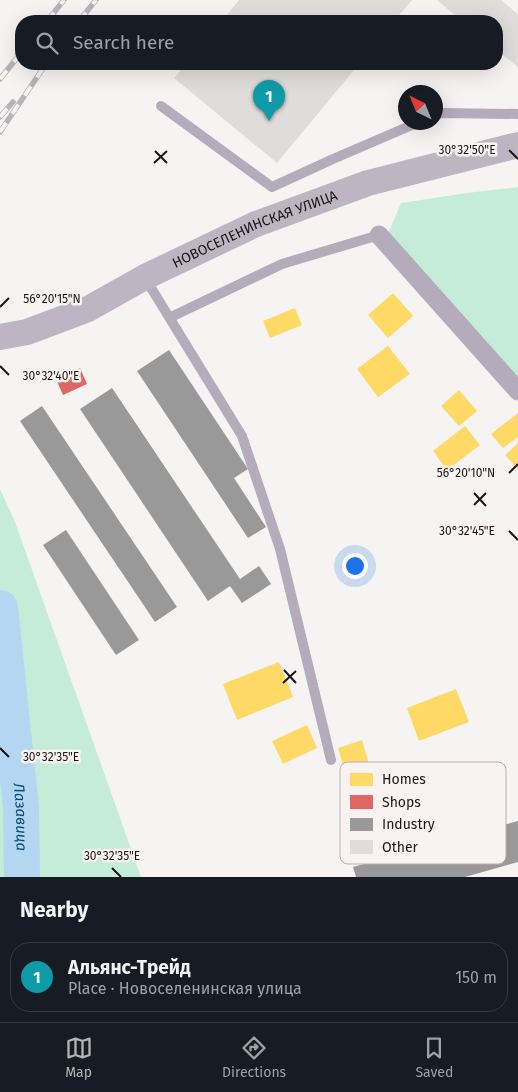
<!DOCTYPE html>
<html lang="en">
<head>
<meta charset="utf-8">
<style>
	:root { --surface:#171b24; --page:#242831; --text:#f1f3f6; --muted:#9ea1a6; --line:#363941; --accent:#b2b3b4 }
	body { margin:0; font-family:"Fira Sans",sans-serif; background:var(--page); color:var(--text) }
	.compass { position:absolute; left:398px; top:85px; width:45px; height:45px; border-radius:50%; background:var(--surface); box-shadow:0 5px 20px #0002; rotate:317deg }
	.you { position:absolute; left:354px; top:565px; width:18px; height:18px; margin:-12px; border:4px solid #fff; border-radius:50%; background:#1a73e8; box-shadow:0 0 0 8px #1a73e833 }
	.badge { display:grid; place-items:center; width:32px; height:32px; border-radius:50%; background:var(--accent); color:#fff; font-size:16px; font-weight:700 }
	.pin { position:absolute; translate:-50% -41px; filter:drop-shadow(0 1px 2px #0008) }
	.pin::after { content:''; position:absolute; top:26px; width:18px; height:15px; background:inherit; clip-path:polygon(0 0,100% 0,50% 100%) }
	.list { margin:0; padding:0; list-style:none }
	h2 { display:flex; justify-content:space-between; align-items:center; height:65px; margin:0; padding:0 20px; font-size:21px }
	h2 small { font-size:16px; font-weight:400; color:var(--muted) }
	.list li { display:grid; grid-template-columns:32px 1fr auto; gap:15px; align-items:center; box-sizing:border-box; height:70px; margin:0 10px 10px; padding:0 10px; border:1px solid var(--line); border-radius:20px }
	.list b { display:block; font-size:19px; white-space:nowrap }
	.list p { margin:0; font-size:16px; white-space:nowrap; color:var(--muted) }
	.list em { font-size:16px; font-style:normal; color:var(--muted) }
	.icon { flex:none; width:28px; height:28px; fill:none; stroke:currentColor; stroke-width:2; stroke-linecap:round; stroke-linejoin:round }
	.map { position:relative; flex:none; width:518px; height:877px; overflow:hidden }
	.search { position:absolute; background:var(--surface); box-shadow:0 5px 20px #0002; left:15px; right:15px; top:15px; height:55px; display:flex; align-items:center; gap:12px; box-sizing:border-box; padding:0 18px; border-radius:20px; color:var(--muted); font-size:19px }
	.sheet { height:145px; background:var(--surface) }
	nav { display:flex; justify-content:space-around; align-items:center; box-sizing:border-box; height:70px; border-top:1px solid var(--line); background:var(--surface); font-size:14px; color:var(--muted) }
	nav a { display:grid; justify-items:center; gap:2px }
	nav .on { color:var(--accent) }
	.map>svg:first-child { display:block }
	.green { fill:#c4ecd8 }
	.homes { fill:#ffd966 }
	.shops { fill:#e06666 }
	.industry { fill:#999 }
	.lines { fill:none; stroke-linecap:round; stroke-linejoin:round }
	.river { stroke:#b5d6f1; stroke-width:36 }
	.building { fill:#dedddc }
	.service { stroke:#b5acbb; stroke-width:10 }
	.minor { stroke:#b5acbb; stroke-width:19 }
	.secondary { stroke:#bfb4c2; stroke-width:26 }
	.rail-casing { stroke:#b7b3b8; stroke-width:5.5 }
	.rail { stroke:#f8f3f0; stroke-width:4; stroke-dasharray:11; stroke-linecap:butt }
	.ticks { fill:none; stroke:#191716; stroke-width:2 }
	.labels { text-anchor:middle; stroke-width:5; stroke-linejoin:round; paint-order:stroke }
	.street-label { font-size:14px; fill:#191716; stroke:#f8f3f0 }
	.water-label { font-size:15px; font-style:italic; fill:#094b76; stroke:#f8f3f0 }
	.key { fill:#f8f3f0; stroke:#b5b1af; stroke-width:1 }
	.key-label { font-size:14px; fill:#191716 }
	.ticks-label { font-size:12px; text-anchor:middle; fill:#191716; stroke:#f8f3f0; stroke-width:5; stroke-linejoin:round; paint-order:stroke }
</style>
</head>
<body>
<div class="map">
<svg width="518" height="877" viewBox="0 0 518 877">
	<rect width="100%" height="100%" fill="#f6f4f2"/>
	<!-- green -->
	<g class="green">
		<path d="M518,187V381L388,234L401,203L467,193Z"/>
		<path d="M0,489L15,522L141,877H0Z"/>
	</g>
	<!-- homes -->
	<g class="homes">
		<path d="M393,293L413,316L388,338L368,315Z"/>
		<path d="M295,308L302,325L270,338L263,321Z"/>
		<path d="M388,346L410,374L378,397L357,369Z"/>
		<path d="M459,390L477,411L459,426L441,406Z"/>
		<path d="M518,413V437L503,448L491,434Z"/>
		<path d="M465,426L480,445L447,470L433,451Z"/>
		<path d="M518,443V469L505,455Z"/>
		<path d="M279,662L293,697L237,720L223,684Z"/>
		<path d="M456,689L469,722L419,741L407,708Z"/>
		<path d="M307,725L317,748L283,764L272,741Z"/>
		<path d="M362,740L374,781L350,789L338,748Z"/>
	</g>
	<!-- shops -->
	<path class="shops" d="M80,368L87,384L63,395L56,379Z"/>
	<!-- industry -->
	<g class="industry">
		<path d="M169,350L248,469L234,478L266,527L248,538L137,371Z"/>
		<path d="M112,388L240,579L259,566L271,584L242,603L230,586L208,601L80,409Z"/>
		<path d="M42,406L177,607L155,622L20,421Z"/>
		<path d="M66,530L139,640L116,655L43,545Z"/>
		<path d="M518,821V862L465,877H356L353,867Z"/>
	</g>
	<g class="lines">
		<!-- river -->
		<path class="river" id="s1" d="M0,608L21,808L22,877"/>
	</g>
	<!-- building -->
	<g class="building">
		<path d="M239,0H412L394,21H222Z"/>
		<path d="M437,0H501L518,14V67L497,50V21H462Z"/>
		<path d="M186,64H359L277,163L174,78Z"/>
	</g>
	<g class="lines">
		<!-- service -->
		<g class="service">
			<path d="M161,106L272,187L333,159L419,122"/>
			<path d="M436,116L441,113L518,114"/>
			<path d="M145,278L242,436L280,549L331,760"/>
			<path d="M171,317L282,264L379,235"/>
		</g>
		<!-- minor -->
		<path class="minor" d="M379,235L518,391"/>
		<!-- secondary -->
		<path class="secondary" id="s2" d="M0,337L27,332L88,309L145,277L256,224L368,183L518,145"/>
		<defs>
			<g id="rail">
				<path d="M47,21L64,0"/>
				<path d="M79,21L96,0"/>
				<path d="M0,79L21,53"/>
				<path d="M0,117L13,102"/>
				<path d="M0,132L46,64"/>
			</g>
		</defs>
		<!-- rail casing -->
		<use href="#rail" class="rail-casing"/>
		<!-- rail -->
		<use href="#rail" class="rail"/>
	</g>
	<!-- ticks -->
	<path class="ticks" d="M509,150L518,159M155,151L167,163M154,163L167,151M0,307L9,298M0,366L9,375M509,473L518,464M474,493L486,506M474,505L486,493M509,531L518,540M284,670L296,683M283,683L296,671M0,748L9,757M112,868L121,877"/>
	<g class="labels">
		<!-- street labels -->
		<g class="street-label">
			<text dy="5" stroke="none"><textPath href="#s2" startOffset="278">НОВОСЕЛЕНИНСКАЯ УЛИЦА</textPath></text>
		</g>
		<!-- water labels -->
		<g class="water-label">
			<text dy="5" stroke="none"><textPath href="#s1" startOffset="210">Лазавица</textPath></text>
		</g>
	</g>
	<!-- legend -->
	<rect x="340" y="762" width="166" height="102" rx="8" class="key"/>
	<rect x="350" y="773" width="23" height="13" fill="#ffd966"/>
	<rect x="350" y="795" width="23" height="14" fill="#e06666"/>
	<rect x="350" y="818" width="23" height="13" fill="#999"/>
	<rect x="350" y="840" width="23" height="14" fill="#dedddc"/>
	<g class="key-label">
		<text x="382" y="784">Homes</text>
		<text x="382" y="807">Shops</text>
		<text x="382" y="829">Industry</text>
		<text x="382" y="852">Other</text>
	</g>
	<g class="ticks-label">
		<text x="467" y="154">30°32'50"E</text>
		<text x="52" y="303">56°20'15"N</text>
		<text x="51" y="380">30°32'40"E</text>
		<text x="466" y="477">56°20'10"N</text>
		<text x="467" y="535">30°32'45"E</text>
		<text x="51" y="761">30°32'35"E</text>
		<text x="112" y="860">30°32'35"E</text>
	</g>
</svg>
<svg class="compass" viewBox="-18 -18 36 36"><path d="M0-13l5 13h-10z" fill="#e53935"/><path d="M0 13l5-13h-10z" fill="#9ea1a6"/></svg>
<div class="you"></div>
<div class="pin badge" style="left:269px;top:121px;background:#0f9aa8">1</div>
<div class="search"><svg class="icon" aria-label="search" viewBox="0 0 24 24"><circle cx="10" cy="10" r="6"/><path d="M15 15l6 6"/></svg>Search here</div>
</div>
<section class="sheet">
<h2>Nearby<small></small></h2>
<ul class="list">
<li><span class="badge" style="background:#0f9aa8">1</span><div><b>Альянс-Трейд</b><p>Place · Новоселенинская улица</p></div><em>150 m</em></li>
</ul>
</section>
<nav>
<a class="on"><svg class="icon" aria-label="map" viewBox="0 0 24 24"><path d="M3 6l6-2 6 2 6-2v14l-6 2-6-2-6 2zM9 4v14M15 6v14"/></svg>Map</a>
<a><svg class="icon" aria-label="directions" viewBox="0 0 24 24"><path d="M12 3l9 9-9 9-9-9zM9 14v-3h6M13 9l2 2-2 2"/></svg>Directions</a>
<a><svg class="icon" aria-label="saved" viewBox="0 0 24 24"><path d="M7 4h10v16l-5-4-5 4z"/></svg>Saved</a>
</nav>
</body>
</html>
